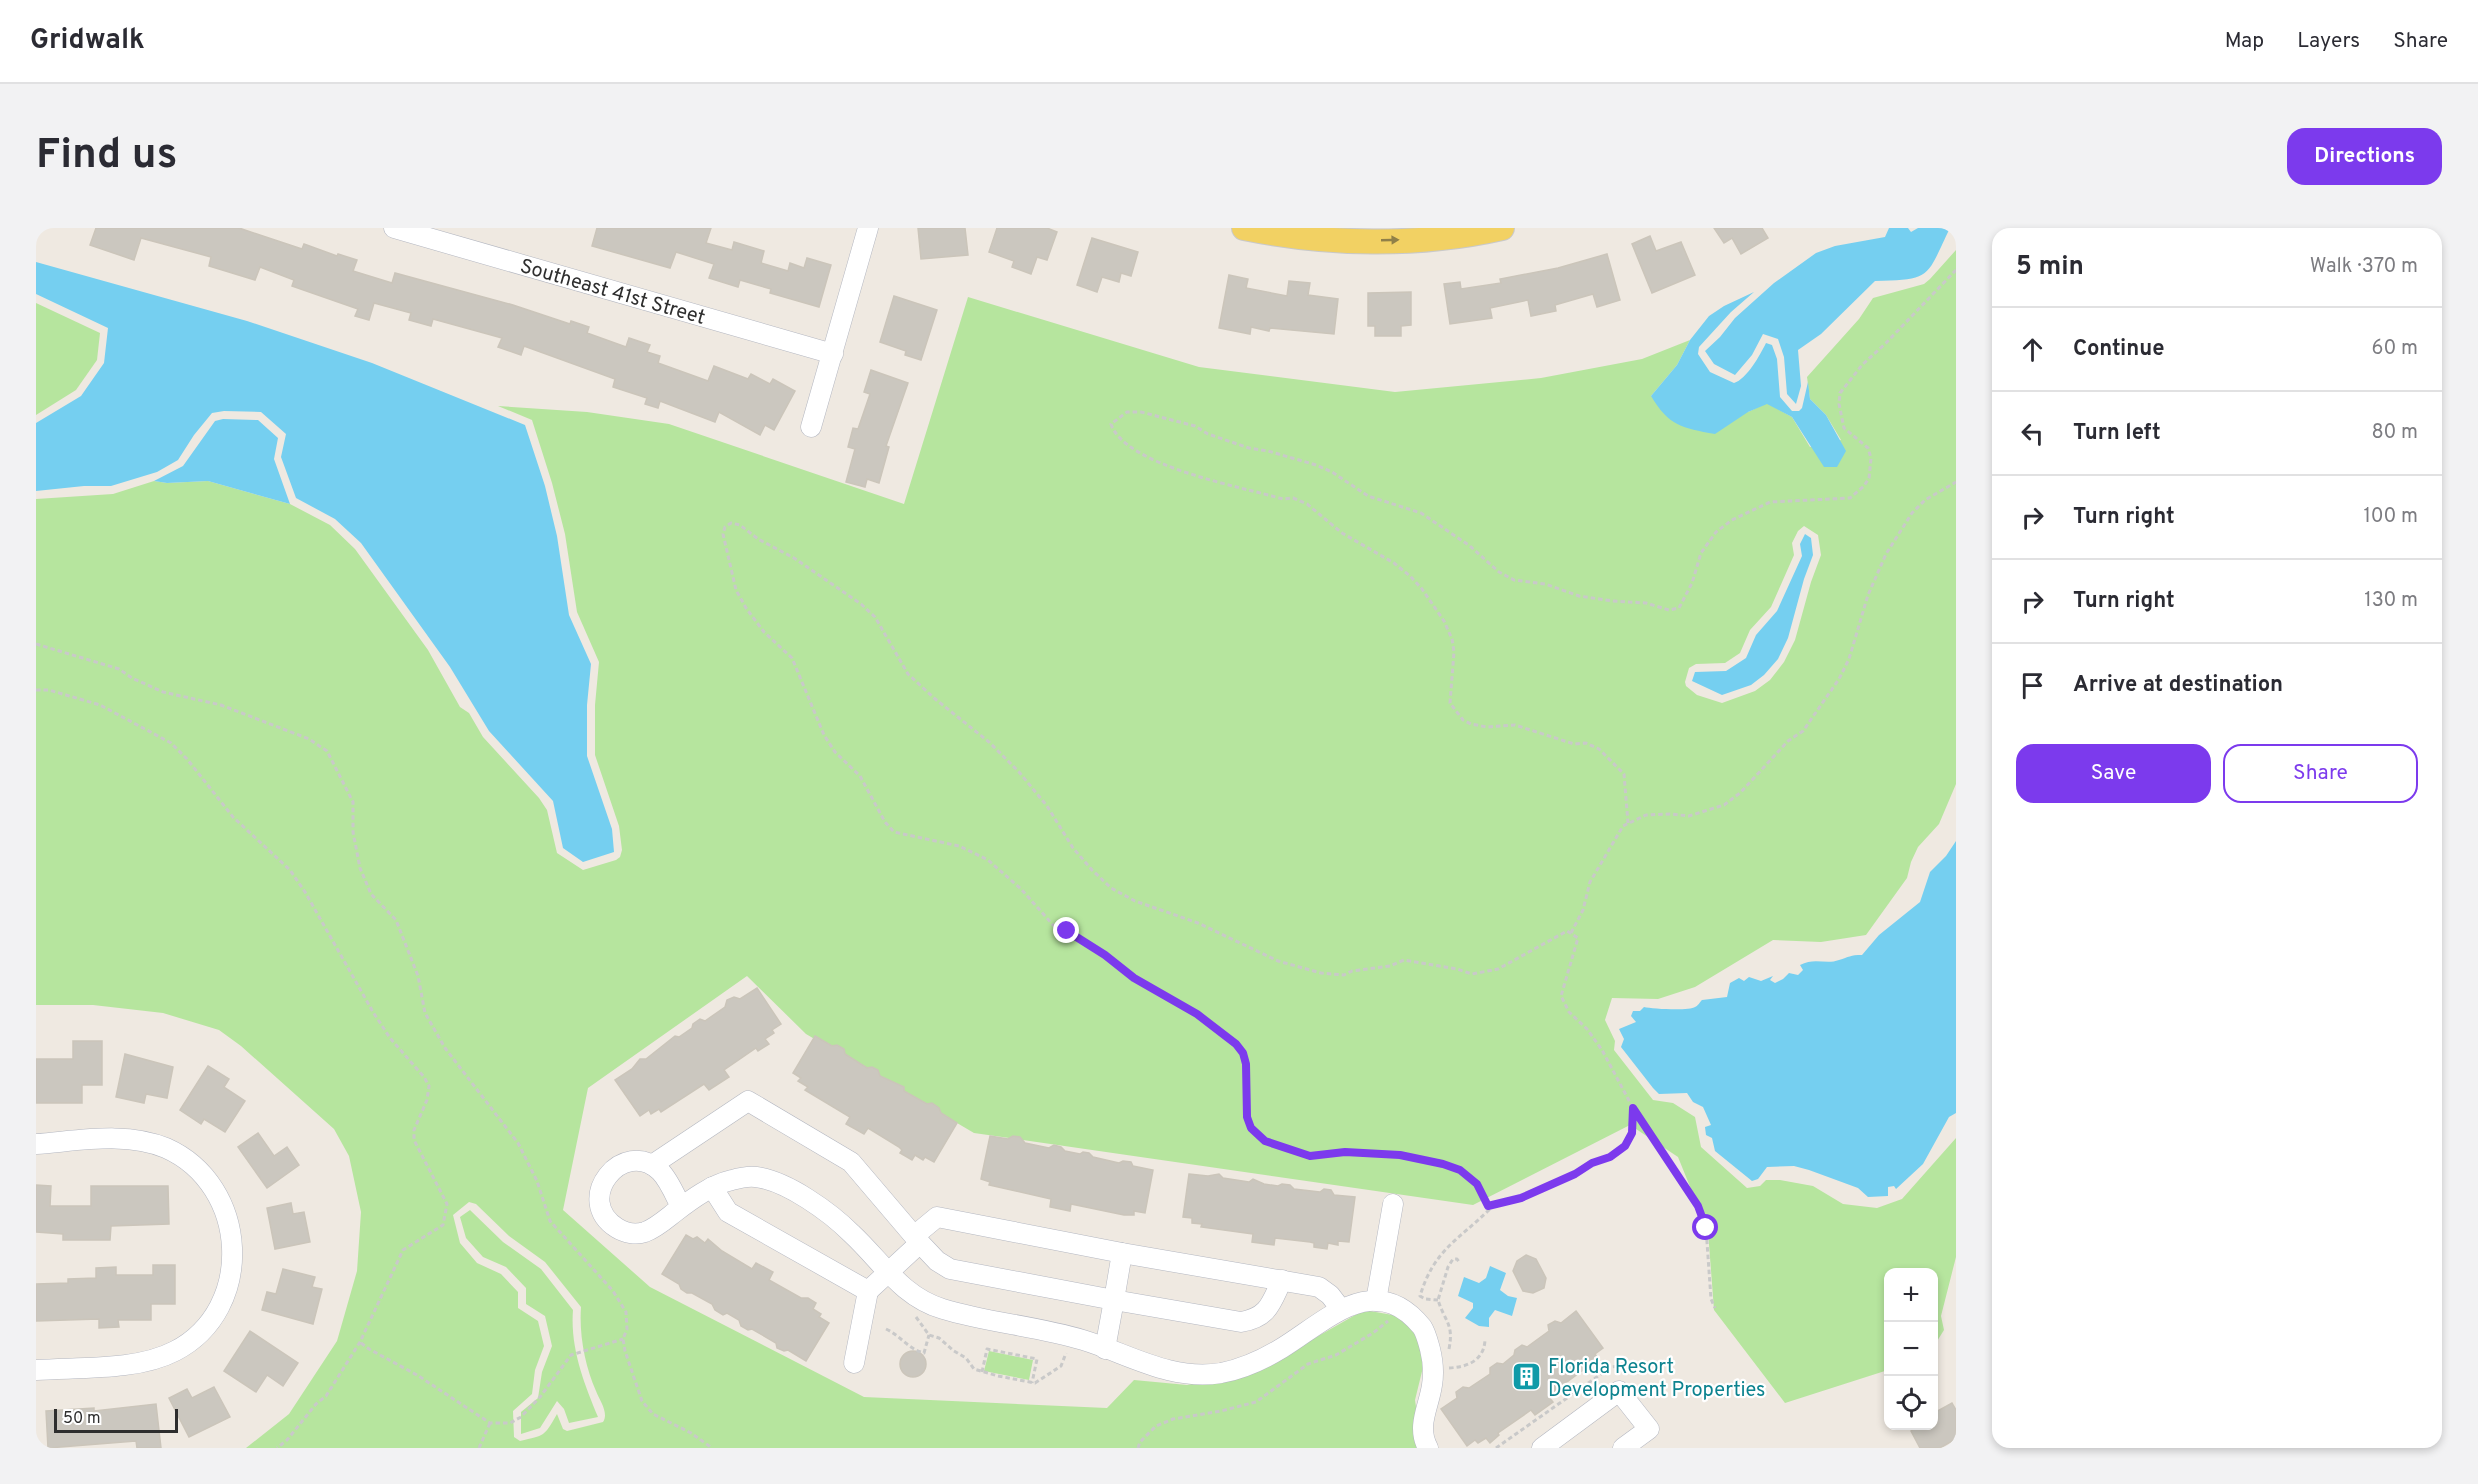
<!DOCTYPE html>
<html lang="en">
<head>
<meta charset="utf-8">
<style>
	:root { --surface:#fff; --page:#f2f2f3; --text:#2b2b33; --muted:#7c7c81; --line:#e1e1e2; --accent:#7c3aed }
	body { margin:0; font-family:Overpass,sans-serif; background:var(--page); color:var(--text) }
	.controls { position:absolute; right:18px; bottom:18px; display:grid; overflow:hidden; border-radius:12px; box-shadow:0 3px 9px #0003 }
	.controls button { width:54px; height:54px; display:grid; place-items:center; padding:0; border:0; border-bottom:2px solid var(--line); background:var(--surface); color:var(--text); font:30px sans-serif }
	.scale { position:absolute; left:18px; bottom:15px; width:124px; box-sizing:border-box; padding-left:6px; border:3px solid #2e2e2e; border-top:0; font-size:16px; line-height:21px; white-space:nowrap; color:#2e2e2e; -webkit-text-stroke:4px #fff; paint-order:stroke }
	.stop { position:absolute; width:18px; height:18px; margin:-14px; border:4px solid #7c3aed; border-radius:50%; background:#fff }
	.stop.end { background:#7c3aed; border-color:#fff; box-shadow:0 2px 6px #0008 }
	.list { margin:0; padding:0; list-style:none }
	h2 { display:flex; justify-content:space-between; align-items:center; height:78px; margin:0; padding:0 24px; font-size:26px }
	h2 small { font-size:20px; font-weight:400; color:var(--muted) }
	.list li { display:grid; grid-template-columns:39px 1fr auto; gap:18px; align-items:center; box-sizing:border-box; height:84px; padding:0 24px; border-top:2px solid var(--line) }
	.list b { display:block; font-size:22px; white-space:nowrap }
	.list em { font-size:20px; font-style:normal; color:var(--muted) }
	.actions { display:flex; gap:12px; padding:18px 24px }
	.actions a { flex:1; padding:14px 0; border:2px solid var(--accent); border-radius:18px; text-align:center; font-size:21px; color:var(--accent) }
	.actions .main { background:var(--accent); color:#fff }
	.icon { flex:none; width:33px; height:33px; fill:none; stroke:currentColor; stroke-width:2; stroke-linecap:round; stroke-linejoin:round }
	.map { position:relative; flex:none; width:1920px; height:1220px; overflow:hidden; border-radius:18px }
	header { display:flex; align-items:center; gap:36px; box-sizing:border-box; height:84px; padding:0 30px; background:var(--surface); border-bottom:2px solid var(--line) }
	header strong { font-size:28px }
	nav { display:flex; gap:33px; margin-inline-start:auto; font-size:21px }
	.intro { display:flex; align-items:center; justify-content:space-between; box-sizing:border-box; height:144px; padding:0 36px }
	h1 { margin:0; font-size:42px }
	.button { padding:15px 27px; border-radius:18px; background:var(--accent); color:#fff; font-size:21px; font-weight:700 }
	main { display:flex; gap:36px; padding:0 36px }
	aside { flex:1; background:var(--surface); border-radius:18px; box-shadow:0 3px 9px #0003 }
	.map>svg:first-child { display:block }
	.green { fill:#b6e59e; fill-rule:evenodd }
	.water { fill:#75cff0 }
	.building { fill:#cbc7bf; stroke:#cbc5ba; stroke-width:1.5 }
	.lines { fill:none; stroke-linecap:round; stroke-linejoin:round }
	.minor-casing { stroke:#b4b7c1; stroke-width:21 }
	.major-casing { stroke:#c9c9c9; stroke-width:26 }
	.path { stroke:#c9c9c9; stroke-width:3; stroke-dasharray:4.5 3; stroke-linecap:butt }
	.minor { stroke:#fff; stroke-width:20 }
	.major { stroke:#f2d163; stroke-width:24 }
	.oneway { fill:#908048 }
	.route { stroke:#7c3aed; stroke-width:8 }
	.labels { text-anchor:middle; stroke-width:4.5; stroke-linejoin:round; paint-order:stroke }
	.street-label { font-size:20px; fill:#2e2e2e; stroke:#fff }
	.culture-label { font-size:20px; fill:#0d838f; stroke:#fff; text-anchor:start }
</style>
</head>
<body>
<header>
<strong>Gridwalk</strong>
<nav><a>Map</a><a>Layers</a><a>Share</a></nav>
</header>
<div class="intro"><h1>Find us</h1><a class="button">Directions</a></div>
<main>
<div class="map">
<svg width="1920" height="1220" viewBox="0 0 1920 1220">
	<rect width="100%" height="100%" fill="#efe9e1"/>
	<!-- green -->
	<g class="green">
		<path d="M1920,22V556L1903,596L1882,619L1875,634L1871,650L1830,707L1785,714L1737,712L1659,759L1622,771L1576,770L1569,792L1579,813L1578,822L1617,872L1637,875L1659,889L1665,919L1711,960L1724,958L1730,952H1744L1777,958L1807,976L1841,980L1866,971L1920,910V1029L1905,1088L1908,1102L1898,1118V1044H1852V1142L1749,1175L1678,1082L1672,1003L1642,929L1594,897L1437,977L938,905L770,806L711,748L552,860L527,982L614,1059L828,1169L1071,1180L1098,1152L1151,1157L1219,1144L1328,1082L1368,1089L1391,1123L1379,1172L1386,1220H210L253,1186L301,1113L321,1043L325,984L313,928L298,901L205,818L183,802L127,785L57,777H0V271L77,266L118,253L131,255L172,253L254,276L294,297L319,321L392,422L424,479L433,485L447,509L503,570L511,582L521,625L547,642L580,632L584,629L586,622L583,598L559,527V477L563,434L541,384L529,306L516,255L496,192L462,178L551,184L633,196L868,276L932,69L1163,139L1359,164L1505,150L1606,131L1654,112L1641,137L1615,168L1712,184L1731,175L1756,189L1774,219L1805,212L1790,187L1774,171L1771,149L1823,91L1837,70L1888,56L1894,51ZM1768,298L1782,307L1785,327L1775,354L1759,412L1748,434L1734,452L1719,463L1686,475L1661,467L1650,458L1649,454L1653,440L1660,436L1689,435L1704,425L1714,402L1735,379L1758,327L1756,315L1762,303ZM433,974L440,976L473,1008L509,1034L545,1079C543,1107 549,1138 560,1163C564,1173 573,1185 567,1194L531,1203L527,1201L521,1186C508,1209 509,1207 484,1213L478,1209L477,1183L496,1166L499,1142L508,1118L502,1093L482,1080V1064L465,1046L441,1035L424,1015L417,987Z"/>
		<path d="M0,75L64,105L61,132L40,162L0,187Z"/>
		<path d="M434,982L467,1014L505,1041L537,1082C534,1120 548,1155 562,1189L533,1195L528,1181L521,1173L504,1200L485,1206V1184L502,1170L506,1144L516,1118L509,1088L490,1076V1060L470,1039L447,1029L430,1010L424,989Z"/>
		<path d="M953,1123L997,1132L993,1152L948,1143Z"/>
	</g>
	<!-- water -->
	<g class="water">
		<path d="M1853,0H1872L1875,4L1882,0H1914C1890,49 1897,52 1839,53L1785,106L1762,122L1765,158L1760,176L1751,166L1748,129L1742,111L1727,106L1716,127L1699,147L1678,136L1669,123L1684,109L1699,90L1738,55L1780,25L1799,18L1849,9Z"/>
		<path d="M0,34L211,93L336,135L489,197L509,258L521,308L533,387L555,436L551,477V528L576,601L578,624L547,634L527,620L517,573L453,503L414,439L325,315L299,291L260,270L245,229L250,206L225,184L188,183L176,185L158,207L142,232L121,244L75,258H48L0,263V195L45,168L68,135L72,100L0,66Z"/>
		<path d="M1718,64L1695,84L1663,119L1662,126L1674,144L1698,155C1711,151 1724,127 1730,115L1736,117L1741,131L1744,169L1756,183H1763L1766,180L1772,154L1774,171L1790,187L1810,223L1801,239H1788L1756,189L1731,176L1712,184L1679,206C1646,200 1633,198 1615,168L1641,137L1654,112L1673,88L1688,78Z"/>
		<path d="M187,191L222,192L242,210L238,231L254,276L172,253L131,255L118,253L147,238L179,193Z"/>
		<path d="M1769,306L1775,310L1777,327L1768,351L1752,410L1742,431L1728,447L1715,457L1686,467L1656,453L1659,444L1690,443L1710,430L1720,407L1741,383L1766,328L1764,316Z"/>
		<path d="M1920,613V885L1913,889L1887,936L1860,961L1858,958L1852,959V968L1832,969L1822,960L1773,942L1758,938L1731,939L1722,951L1716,953L1679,923L1676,910L1670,907L1669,899L1675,897L1667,879L1657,874L1651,865L1623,866L1617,860L1585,819L1588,811L1583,801L1600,794L1595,788L1597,783H1604L1608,779C1616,781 1654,783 1659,779C1662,778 1664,774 1666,772L1691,769L1694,755L1703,750L1708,753L1713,749L1725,753L1737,748L1734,752L1739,755L1747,751L1753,745L1762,747L1767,742L1764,737C1779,729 1790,737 1803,732C1813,729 1814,727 1826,727L1843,707L1884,674L1894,644L1910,628Z"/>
		<path d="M1454,1038L1470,1045L1464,1062L1472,1068L1481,1070L1476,1088L1459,1082L1453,1090V1099L1443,1098L1429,1090L1437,1080V1075L1422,1068L1428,1049L1443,1055L1450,1050Z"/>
	</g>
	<!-- building -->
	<g class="building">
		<path d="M60,0H203L266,21L268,16L301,28L302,26L321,32L317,43L356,55L359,45L477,77L534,96L535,93L553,99L551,105L590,119L593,110L614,117L611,124L624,128L622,135L672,153L678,138L712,151L715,146L734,156L737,151L759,163L738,202L729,197L724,207L683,184L679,194L624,173L622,180L609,176L611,170L577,159L579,151L488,118L485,127L462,119L466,110L397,91L395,98L373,92L375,85L338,75L333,92L319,88L322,81L256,58L258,52L224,39L219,52L173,38L175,29L105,10L98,32L54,17Z"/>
		<path d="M561,0H675L670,15L696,22L698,14L728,23L725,35L752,43L754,35L768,40L771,30L795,37L783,79L734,65L735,61L704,52L702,59L673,50L678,36L640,24L634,40L556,18Z"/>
		<path d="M882,0H929L932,27L885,31Z"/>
		<path d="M961,0H1011L1021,4L1011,32L1001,29L995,46L976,39L978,33L953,24Z"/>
		<path d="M1678,0H1726L1732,10L1705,26L1696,10L1688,15Z"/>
		<path d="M1614,8L1620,23L1645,14L1659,47L1616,65L1596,16Z"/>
		<path d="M1056,10L1102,24L1095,48L1085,45L1083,54L1066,49L1061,64L1041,57Z"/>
		<path d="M1571,26L1584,72L1561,79L1557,66L1519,77L1520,83L1495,88L1492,72L1454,80L1456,90L1414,96L1408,56L1424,54L1425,61L1465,55L1464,51L1522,40Z"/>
		<path d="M1193,47L1212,51L1210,60L1251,68L1253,53L1274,55L1272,67L1302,71L1298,106L1234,100L1233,103L1215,99L1214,106L1183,100Z"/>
		<path d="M1375,64V97L1365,98V108H1339V98H1332V65Z"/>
		<path d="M858,68L901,82L885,132L869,127L870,123L844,114Z"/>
		<path d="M835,142L872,155L850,218L853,219L843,255L831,251L829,259L810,254L819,221L812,219L817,200L822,201L834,166L828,164Z"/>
		<path d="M721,760L745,796L736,802L738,805L729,811L733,816L722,823L720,820L688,842L693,849L673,862L668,856L625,884L623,881L615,886L613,882L604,888L579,852L596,841L604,831H610L639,808L643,809L656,800L657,796L664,791L669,793L689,779L691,772L698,769L704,771Z"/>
		<path d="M779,808L796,818L801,817L808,821L809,826L831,840L836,839L842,842L844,848L868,859V863L891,876L896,875L903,880L905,885L921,895L898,934L889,929L887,932L879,927L876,932L864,925L866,922L863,919L832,900L828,906L810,896L814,889L769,862L772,859L762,853L765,850L757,845Z"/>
		<path d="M37,813H66V857H46V875H0V831H37Z"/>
		<path d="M89,826L137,839L131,870L110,866L108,875L80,869Z"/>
		<path d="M172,838L193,851L188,859L209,873L189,904L168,891L165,896L144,882Z"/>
		<path d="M222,905L238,928L251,919L263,937L231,960L202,919Z"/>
		<path d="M954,908L972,911L977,908L984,909L989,915L1013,920L1018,917L1025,919L1029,923L1044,926L1047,924L1053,925L1057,929L1083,935L1087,933L1095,934L1097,938L1117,942L1109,985L1098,983V987H1088L1035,976L1034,983L1014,979L1015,971L953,957L954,954L945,951Z"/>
		<path d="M1153,946L1172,948L1183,946L1187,950L1213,954L1217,951L1228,956L1242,958L1246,956L1254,957L1258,961L1284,964L1288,961L1295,962L1298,967L1319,969L1313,1014L1302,1013V1017L1292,1015L1291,1021L1278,1019V1015L1274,1014L1239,1010L1238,1017L1216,1014L1217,1006L1165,999L1166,996L1156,995V990L1147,989Z"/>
		<path d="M0,957L15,958L14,978H55V958H132L133,996L75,998L74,1012H27V1006L0,1004Z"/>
		<path d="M255,975L257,986L268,984L274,1014L239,1021L231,980Z"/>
		<path d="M650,1007L657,1011L661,1009L669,1015L672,1011L686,1023L716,1041L720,1035L737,1044L733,1052L765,1070H772L780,1075L777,1081L785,1086L783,1089L793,1095L770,1133L752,1122L748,1123L741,1120L740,1115L716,1101L712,1102L705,1098L703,1092L691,1085L687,1087L679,1082L676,1076L656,1065H651L645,1061L643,1056L626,1046Z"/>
		<path d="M1490,1027L1500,1031L1510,1050L1508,1060L1497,1065L1487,1063L1477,1043L1481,1033Z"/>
		<path d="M117,1037H139V1076H115V1092H82L83,1099L63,1100V1091L0,1093V1056L32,1055V1051L60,1050V1040L80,1039V1047H117Z"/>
		<path d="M247,1041L279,1049L276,1059L286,1061L277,1096L226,1082L231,1064L240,1066Z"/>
		<path d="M1540,1083L1567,1120L1559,1126L1561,1129L1552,1135L1554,1137L1512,1168L1517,1174L1499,1187L1495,1182L1462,1205L1463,1207L1454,1215L1450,1210L1442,1215L1439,1212L1431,1218L1405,1181L1421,1170L1420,1164L1427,1159L1433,1160L1454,1146V1140L1461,1135L1467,1136L1478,1127L1479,1122L1486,1117L1491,1119L1513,1103L1512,1097L1519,1093L1525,1095Z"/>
		<path d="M214,1103L262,1135L247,1158L231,1147L220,1164L188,1143Z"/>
		<circle cx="877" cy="1136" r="13"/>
		<path d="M178,1159L194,1189L153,1209L133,1170L151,1161L156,1170Z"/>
		<path d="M1916,1175L1920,1182V1211L1904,1220H1884L1875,1203L1884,1197H1898V1185Z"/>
		<path d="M120,1176L125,1220H101L100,1213L12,1220L10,1183L58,1180V1183Z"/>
	</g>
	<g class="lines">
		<defs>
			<g id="minor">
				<path d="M358,0L797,126"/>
				<path d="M775,199L832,0"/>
				<path d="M0,916C42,913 90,903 130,920C213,957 220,1081 139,1123C101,1143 43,1139 0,1142"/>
				<path d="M616,937L712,873L815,934L878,1008L901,989L1086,1025L1283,1059L1294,1067L1304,1080"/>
				<path d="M676,959L692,984L832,1063L884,1015L901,1033L914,1041L1078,1072L1086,1025"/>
				<path d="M645,979C639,967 633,952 624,943C587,908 536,972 581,1000C589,1005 600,1007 609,1004C620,1000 630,991 639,984C656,971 675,957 696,952C703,950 713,948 720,949C751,953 794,984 816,1006C846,1034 866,1069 907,1081C953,1095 1001,1098 1047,1112C1093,1126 1134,1153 1185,1145C1206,1141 1228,1131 1246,1120C1290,1093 1339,1041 1386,1099C1390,1105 1392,1114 1394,1121C1397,1133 1398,1145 1396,1157C1393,1179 1380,1198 1392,1220"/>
				<path d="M1340,1073L1357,976"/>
				<path d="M1069,1121L1078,1072L1205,1094C1233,1089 1235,1075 1246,1052"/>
				<path d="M818,1135L832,1063"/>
				<path d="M1506,1220L1583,1163L1613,1201L1587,1220"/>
			</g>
			<path id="major" d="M1208,0C1292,17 1382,19 1466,0"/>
		</defs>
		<!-- minor casing -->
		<use href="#minor" class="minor-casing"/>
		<!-- major casing -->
		<use href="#major" class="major-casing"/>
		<!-- path -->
		<g class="path">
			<path d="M0,416L83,441L96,450L127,464L185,477L273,511L291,523L317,574V604L324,640L335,666L360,692L382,748L389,785L409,820L482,915L501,953L514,993L577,1063L590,1084L591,1101L587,1111L589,1123L606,1173L617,1186L655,1205L676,1220"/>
			<path d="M0,462H13L64,477L135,515L151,531L197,589L254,642L269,664L337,784L354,810L388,849L393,858L391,872L378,902V912L411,976L407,997L367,1022L324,1114L290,1168L280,1176L251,1212L241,1220"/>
			<path d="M1592,595L1588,546L1563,521L1550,515L1538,516L1479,497L1451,499L1435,496L1427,492L1414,475L1418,424L1416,411L1408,393L1386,361L1374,348L1358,335L1306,305L1271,276L1257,270L1247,271C1206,259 1089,238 1075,196L1091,184H1105L1159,198L1172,206L1213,220L1232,223L1280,237L1296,244L1332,268L1385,285L1434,318L1463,344L1478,352L1509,356L1543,368L1577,373L1610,375L1633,382L1643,380L1656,355L1665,325L1680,304L1696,292L1734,274L1814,270L1828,258L1833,250L1835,230L1832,220L1808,200L1803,176L1804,165L1826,137L1850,115L1920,42"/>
			<path d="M1535,705L1547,682L1554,654L1587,598L1610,587L1634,586L1653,588L1688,577L1704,565L1752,513L1767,503L1803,451L1813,431L1832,367L1850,326L1876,285L1889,272L1920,254"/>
			<path d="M1452,978L1485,970L1539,946L1556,935L1574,929L1589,918L1596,905L1597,882"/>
			<path d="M1402,1072L1389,1071L1384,1068C1398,1022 1421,1013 1454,981L1441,956L1424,942L1407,936L1364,927L1309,924L1274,928L1229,913L1215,900L1211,889L1210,836L1207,825L1199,816L1161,786L1098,750L1069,727L1031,703L1018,698L985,661L952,632L923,618L858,604L849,594L824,548L799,524L788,507L756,430L728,404L710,380L700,362L687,306L689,299L695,295L704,297L722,311L758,330L825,376L839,389L872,446L898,470L953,514L983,544L1011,578L1037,620L1056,642L1075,660L1099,673L1162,695L1242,733L1285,745L1308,747L1316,743L1354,738L1368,732L1421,741L1436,746L1462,741L1531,703L1542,710L1525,768L1533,784L1551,801L1566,822L1597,880L1662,978L1670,1000L1675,1071L1679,1080"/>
			<path d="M880,1089L893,1107L903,1110L918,1123L930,1130L938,1141L962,1148L999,1155L1025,1138L1030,1125"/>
			<path d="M850,1101C865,1108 872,1121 888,1125L893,1107"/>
			<path d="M325,1115L333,1121L381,1147L454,1195H474L485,1189L504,1169L535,1127L587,1111"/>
			<path d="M1413,1121C1418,1096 1409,1094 1402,1072L1412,1039L1417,1031H1421L1423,1034"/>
			<path d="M1413,1140C1431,1139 1448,1133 1449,1112"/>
			<path d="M946,1144L951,1121L1001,1131L996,1155"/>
			<path d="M443,1220L454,1195"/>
			<path d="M1102,1220L1104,1214L1120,1198L1137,1191L1185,1183L1220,1174L1272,1136L1300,1127L1337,1105L1352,1093"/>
			<path d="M1460,1220L1575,1139L1584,1138"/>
		</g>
		<!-- minor -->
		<use href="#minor" class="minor"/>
		<!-- major -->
		<use href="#major" class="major"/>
	</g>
	<!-- one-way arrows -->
	<defs><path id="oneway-solid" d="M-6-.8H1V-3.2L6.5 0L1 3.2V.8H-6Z" transform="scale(1.5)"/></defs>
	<use class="oneway" href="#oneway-solid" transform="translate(1354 12) rotate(-2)"/>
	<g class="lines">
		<!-- route -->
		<path class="route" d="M1031,703L1069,727L1098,750L1161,786L1200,816L1207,825L1210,836L1211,889L1215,900L1229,913L1274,928L1309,924L1364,927L1407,936L1424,942L1441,956L1452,978L1485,970L1539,946L1556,935L1574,929L1589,918L1596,905L1597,880L1662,978L1670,1000"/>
	</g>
	<!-- icons -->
	<defs>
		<symbol id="building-square" viewBox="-11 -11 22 22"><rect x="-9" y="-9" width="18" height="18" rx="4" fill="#0f9aa8" stroke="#fff"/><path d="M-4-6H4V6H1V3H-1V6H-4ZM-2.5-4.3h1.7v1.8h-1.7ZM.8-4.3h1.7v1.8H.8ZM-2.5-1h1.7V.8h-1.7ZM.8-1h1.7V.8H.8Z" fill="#fff"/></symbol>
	</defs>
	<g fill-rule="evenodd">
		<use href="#building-square" x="1474" y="1132" width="33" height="33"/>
	</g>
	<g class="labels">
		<!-- street labels -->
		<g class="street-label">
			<text transform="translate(577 63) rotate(16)" y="7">Southeast 41st Street</text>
		</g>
		<!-- culture labels -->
		<g class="culture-label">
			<text x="1512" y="1145">Florida Resort<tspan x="1512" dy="23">Development Properties</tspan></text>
		</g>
	</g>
</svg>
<div class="controls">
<button>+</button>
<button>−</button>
<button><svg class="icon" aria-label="locate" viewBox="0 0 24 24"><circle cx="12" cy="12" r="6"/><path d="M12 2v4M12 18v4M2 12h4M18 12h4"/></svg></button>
</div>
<div class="scale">50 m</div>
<div class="stop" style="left:1670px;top:1000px"></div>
<div class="stop end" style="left:1031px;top:703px"></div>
</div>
<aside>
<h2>5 min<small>Walk · 370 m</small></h2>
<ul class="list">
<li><svg class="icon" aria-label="ahead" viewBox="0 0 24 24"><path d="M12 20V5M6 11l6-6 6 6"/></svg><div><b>Continue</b></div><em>60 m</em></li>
<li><svg class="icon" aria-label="left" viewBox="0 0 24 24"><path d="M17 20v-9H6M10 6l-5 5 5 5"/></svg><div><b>Turn left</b></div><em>80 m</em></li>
<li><svg class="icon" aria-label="right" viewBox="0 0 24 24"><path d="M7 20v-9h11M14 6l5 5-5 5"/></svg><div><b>Turn right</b></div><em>100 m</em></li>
<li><svg class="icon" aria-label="right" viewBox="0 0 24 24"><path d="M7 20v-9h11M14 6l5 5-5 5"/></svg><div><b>Turn right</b></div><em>130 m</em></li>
<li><svg class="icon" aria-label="arrive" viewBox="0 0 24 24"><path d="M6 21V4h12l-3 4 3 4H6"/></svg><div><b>Arrive at destination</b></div></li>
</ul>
<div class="actions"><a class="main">Save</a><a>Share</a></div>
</aside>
</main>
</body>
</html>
